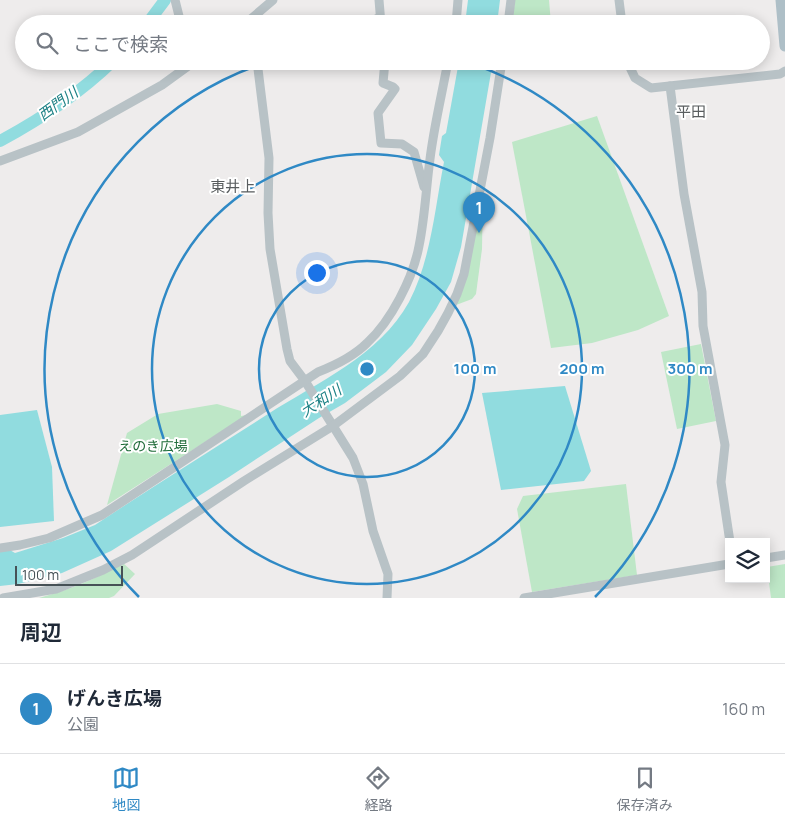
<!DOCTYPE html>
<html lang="ja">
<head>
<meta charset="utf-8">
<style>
	:root { --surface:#fff; --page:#f6f6f7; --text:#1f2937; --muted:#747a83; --line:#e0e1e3; --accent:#2f89c5 }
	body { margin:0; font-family:Manrope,"Noto Sans JP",sans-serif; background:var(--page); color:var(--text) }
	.controls { position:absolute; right:15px; bottom:15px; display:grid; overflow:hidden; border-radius:0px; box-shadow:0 2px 12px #0003 }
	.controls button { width:45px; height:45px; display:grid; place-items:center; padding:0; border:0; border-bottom:1px solid var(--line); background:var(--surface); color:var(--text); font:25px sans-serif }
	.scale { position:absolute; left:15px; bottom:12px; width:108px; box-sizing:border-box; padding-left:5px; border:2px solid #465156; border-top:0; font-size:14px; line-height:18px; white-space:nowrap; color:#465156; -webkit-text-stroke:4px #fff; paint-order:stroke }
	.you { position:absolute; left:316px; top:272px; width:18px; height:18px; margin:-12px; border:4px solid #fff; border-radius:50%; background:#1a73e8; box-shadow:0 0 0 8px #1a73e833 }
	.badge { display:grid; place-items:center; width:32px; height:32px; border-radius:50%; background:var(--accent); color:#fff; font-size:16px; font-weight:700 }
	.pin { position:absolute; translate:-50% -41px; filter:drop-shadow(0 1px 2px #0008) }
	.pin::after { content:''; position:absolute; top:26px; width:18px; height:15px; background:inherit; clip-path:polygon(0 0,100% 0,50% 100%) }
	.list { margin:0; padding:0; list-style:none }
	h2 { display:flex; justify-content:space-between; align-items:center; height:65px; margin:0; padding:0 20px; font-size:21px }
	h2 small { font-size:16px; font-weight:400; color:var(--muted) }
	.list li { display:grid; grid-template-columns:32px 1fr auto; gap:15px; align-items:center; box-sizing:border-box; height:90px; padding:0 20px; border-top:1px solid var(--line) }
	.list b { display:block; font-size:19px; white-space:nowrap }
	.list p { margin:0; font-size:16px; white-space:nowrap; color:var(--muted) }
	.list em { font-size:16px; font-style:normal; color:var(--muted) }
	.icon { flex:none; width:28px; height:28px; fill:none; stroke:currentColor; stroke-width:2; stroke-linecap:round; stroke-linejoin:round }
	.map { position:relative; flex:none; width:785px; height:598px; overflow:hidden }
	.search { position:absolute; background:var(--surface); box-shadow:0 2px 12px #0003; left:15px; right:15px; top:15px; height:55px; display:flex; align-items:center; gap:12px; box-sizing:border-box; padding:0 18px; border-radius:28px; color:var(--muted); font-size:19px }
	.sheet { height:155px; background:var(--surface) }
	nav { display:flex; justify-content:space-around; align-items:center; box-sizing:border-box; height:70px; border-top:1px solid var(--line); background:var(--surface); font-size:14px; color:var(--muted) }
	nav a { display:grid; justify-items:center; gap:2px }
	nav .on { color:var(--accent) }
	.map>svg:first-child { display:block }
	.green { fill:#bee7c7 }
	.water { fill:#91dcdf }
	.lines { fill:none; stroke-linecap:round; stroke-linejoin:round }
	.river { stroke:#91dcdf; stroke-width:12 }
	.minor { stroke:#b8c2c6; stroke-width:9 }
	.major { stroke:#aebfc7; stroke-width:11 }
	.ring { fill:none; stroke:#2f89c5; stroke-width:2.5 }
	.labels { text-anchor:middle; stroke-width:4; stroke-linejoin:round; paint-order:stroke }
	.park-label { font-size:14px; fill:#216d3b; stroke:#fff }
	.water-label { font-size:15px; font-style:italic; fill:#1c8185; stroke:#fff }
	.neighbourhood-label { font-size:15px; fill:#595d5f; stroke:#fff }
	.centre { fill:#2f89c5; stroke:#fff; stroke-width:2.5 }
	.ring-label { font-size:15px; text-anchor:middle; font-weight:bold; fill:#2f89c5; stroke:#fff; stroke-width:4; stroke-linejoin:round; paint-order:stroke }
</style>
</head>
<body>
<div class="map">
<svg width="785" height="598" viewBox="0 0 785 598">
	<rect width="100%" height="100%" fill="#eeecec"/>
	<!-- green -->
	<g class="green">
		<path d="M515,0H549L551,24H512Z"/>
		<path d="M506,61H556V69H505Z"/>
		<path d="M597,116L669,316L638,330L592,343L551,348L512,142Z"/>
		<path d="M483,192L482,249L476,294L472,299L456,305Z"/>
		<path d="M701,344L716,421L677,429L661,352Z"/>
		<path d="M217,404L241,411V416L247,415L107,505L127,433L158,414Z"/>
		<path d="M626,484L637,575L532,592L517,509L523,496Z"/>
		<path d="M123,563L135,574L114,596L109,598H39C68,590 97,579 123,563Z"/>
		<path d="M785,564V598H771L767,567Z"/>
	</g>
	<!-- water -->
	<g class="water">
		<path d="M468,0H500L497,24H465Z"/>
		<path d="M459,61H493L461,247L451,282L436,309L412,345L386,372L345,403L319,418L229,477L111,551L62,573L18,584L0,586V550L8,549L15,553L63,538L95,525C152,487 210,451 268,414C318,382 379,356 409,302C431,260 435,207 444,162L439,155L442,136L446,133Z"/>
		<path d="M565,386L591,471L584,481L501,490L482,393Z"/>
		<path d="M37,410L52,467L54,521L0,527V415Z"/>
	</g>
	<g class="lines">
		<!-- river -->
		<g class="river">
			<path d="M147,24L165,0"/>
			<path d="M0,141C41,119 80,93 113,61"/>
		</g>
		<!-- minor -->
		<g class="minor">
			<path d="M175,0L181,24"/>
			<path d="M379,0L381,24"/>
			<path d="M619,0L622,24"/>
			<path d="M245,24L273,0"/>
			<path d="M366,24L380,17"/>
			<path d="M456,24L458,0"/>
			<path d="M508,24L511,0"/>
			<path d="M257,61L269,158L268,213L270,249L287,349L290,361L305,381L353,458L363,484L373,531L388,574L387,598"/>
			<path d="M385,61L383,83L393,87L395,89L378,113L381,143L402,144L414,152L424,187"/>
			<path d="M627,61L635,78L651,88L780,74L785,71"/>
			<path d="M670,86L684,194L702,292L703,326L725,445L721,482L730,542"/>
			<path d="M0,161L78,132L162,85L195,61"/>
			<path d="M0,548L20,545L49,538L102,515L318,372C336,365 353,357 367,343C391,321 413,278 419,246C425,217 426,188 430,159C434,126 442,94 448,61"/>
			<path d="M766,558L785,555"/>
			<path d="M3,598L56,589L103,570L132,555L244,481L333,426L400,376L423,354L438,331L448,313L457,294L464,274L490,138L502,61"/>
			<path d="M524,598L729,564"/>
		</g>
		<!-- major -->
		<path class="major" d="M781,0L785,46"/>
	</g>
	<!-- distance rings -->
	<g class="ring">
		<circle cx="367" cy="369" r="108"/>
		<circle cx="367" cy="369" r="215"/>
		<path d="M139 597A323 323 0 0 1 267 62M467 62A323 323 0 0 1 595 597"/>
	</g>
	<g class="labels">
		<!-- park labels -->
		<g class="park-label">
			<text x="153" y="451">えのき広場</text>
		</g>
		<!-- water labels -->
		<g class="water-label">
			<text transform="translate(58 104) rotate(-36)" y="5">西門川</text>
			<text transform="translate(321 401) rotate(-33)" y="5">大和川</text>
		</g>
		<!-- neighbourhood labels -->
		<g class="neighbourhood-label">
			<text x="691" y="117">平田</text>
			<text x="233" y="192">東井上</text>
		</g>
	</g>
	<circle cx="367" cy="369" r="8" class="centre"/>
	<g class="ring-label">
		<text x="475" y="374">100 m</text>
		<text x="582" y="374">200 m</text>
		<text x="690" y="374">300 m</text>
	</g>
</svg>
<div class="controls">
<button><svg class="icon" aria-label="layers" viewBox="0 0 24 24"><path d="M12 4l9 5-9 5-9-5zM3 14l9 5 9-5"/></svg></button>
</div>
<div class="scale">100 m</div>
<div class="you"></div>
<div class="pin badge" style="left:479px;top:233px">1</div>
<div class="search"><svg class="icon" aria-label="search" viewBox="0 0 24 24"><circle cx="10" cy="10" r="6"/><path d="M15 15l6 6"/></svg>ここで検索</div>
</div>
<section class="sheet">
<h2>周辺<small></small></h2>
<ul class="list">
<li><span class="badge">1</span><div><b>げんき広場</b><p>公園</p></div><em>160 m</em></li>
</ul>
</section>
<nav>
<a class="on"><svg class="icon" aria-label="map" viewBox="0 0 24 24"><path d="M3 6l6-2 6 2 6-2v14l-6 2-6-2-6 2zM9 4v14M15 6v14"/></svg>地図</a>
<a><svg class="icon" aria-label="directions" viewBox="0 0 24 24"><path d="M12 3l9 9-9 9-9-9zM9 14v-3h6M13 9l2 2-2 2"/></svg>経路</a>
<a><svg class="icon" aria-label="saved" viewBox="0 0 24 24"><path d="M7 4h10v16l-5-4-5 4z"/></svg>保存済み</a>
</nav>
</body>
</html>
